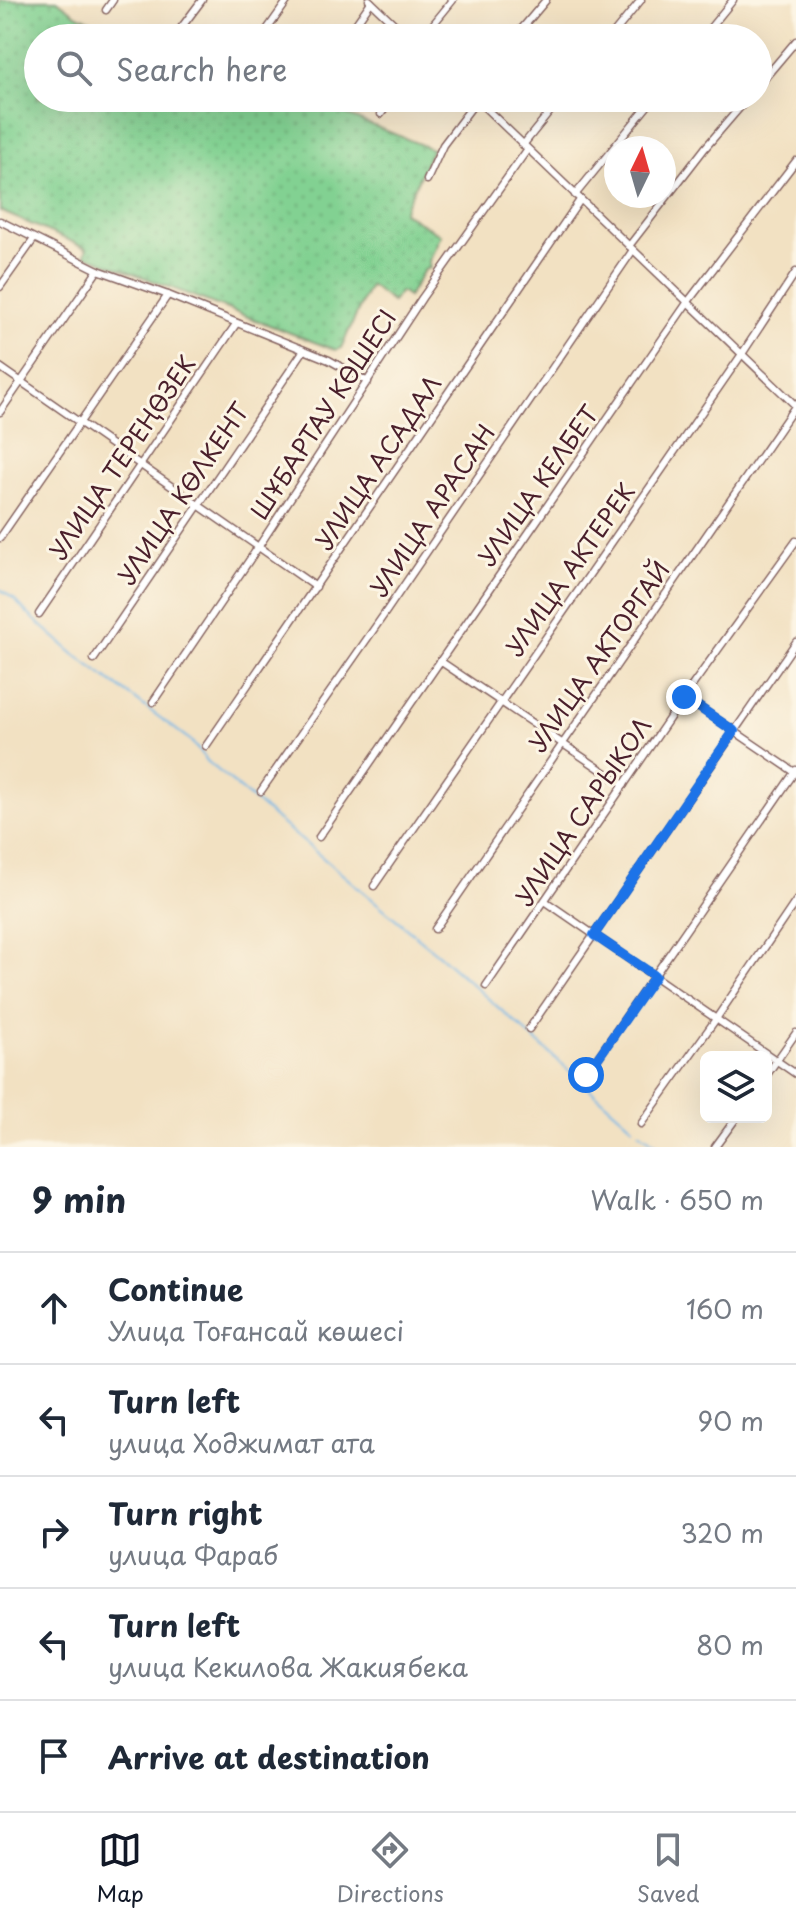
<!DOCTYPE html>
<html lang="en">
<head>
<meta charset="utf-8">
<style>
	:root { --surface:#fff; --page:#f2f2f3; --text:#1f2937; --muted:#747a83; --line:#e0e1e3; --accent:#111827 }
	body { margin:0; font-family:"Playpen Sans",sans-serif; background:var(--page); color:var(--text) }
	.controls { position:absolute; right:24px; bottom:24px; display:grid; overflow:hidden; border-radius:12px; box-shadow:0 8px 32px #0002 }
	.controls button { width:72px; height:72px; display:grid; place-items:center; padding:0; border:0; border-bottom:2px solid var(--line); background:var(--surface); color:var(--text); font:40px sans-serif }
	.compass { position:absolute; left:604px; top:136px; width:72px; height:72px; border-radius:50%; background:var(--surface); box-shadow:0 8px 32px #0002; rotate:5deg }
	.stop { position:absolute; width:24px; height:24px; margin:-18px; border:6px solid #1a73e8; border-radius:50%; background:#fff }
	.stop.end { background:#1a73e8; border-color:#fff; box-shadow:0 2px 8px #0008 }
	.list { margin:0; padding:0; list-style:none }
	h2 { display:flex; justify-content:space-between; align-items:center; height:104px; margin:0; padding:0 32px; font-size:34px }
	h2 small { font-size:26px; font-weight:400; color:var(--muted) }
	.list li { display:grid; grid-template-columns:52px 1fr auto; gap:24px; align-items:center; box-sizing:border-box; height:112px; padding:0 32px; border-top:2px solid var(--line) }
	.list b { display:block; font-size:30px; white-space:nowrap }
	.list p { margin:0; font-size:26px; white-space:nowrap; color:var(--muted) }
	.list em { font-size:26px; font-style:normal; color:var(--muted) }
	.icon { flex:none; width:44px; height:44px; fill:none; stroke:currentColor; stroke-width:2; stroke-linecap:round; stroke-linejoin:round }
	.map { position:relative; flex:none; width:796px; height:1147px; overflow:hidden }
	.search { position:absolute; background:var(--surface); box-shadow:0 8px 32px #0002; left:24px; right:24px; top:24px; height:88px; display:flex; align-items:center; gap:20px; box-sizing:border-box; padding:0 28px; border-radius:44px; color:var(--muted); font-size:30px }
	.sheet { height:664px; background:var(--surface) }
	nav { display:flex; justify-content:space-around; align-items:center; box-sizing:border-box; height:112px; border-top:2px solid var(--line); background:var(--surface); font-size:22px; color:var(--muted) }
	nav a { display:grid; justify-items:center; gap:4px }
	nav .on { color:var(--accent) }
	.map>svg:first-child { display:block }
	.grass { fill:url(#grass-dots); stroke:#66785e; stroke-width:2 }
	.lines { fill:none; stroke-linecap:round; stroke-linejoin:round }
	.stream { stroke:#71b6e7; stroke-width:2 }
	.street-casing { stroke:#856360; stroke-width:9 }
	.street { stroke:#fff; stroke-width:6 }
	.route { stroke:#1a73e8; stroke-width:10 }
	.labels { text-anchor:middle; stroke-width:6; stroke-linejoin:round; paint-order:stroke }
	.street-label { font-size:24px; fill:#4a1f2b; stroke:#fcf5e5 }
</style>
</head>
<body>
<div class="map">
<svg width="796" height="1147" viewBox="0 0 796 1147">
	<defs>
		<pattern id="grass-dots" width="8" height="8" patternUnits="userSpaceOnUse" patternTransform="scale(2)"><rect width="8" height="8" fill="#82d192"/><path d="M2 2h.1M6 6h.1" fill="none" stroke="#72b37e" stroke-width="1.8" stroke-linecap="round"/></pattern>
	</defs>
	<rect width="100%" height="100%" fill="#fcf5e5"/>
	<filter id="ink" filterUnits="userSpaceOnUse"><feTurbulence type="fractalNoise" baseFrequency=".0125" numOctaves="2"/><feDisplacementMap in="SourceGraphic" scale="16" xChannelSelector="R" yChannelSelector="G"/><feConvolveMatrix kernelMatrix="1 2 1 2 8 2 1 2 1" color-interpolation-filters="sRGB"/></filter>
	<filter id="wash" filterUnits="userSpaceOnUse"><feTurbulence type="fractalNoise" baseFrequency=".006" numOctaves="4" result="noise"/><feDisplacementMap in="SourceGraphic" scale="32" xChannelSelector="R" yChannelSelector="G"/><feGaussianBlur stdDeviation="1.8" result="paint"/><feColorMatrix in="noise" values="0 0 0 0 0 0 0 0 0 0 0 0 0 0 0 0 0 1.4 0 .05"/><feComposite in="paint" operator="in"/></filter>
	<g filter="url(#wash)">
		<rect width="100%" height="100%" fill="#f2e1c2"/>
		<!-- grass -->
		<path class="grass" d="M0,0H57L76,14L104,27L137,38H38V98H304L432,149L403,212L441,235L429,261L430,268L424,270L408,297L400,292L392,302L370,285L341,348L335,350L85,255L87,248L0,211Z"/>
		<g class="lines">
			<!-- stream -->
			<g class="stream">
				<path d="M0,589L15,600L27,613L74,654L190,740L208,762L439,955L579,1079"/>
				<path d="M583,1083L633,1127"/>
				<path d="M639,1132L661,1147"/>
			</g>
		</g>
	</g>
	<g filter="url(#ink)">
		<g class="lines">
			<defs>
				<g id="street">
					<path d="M369,0L409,38"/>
					<path d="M106,10L113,0"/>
					<path d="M175,36L202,0"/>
					<path d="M261,38L288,0"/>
					<path d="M346,38L371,2"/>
					<path d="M422,38L453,0"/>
					<path d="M514,38L546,0"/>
					<path d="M610,38L641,0"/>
					<path d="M702,38L733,0"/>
					<path d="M758,86L796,41"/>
					<path d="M475,98L796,406"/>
					<path d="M381,114L393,98"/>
					<path d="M523,145L561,98"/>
					<path d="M427,180L443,145L477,100"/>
					<path d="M575,195L654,98"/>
					<path d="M0,221L98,270L168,295L329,360L368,382"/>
					<path d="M629,246L705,148L748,98"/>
					<path d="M0,287L34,239"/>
					<path d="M0,367L316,587"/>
					<path d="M0,412L98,270"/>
					<path d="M0,538L168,295"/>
					<path d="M39,614L236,324"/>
					<path d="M94,659L304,350"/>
					<path d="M440,661L624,785"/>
					<path d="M684,697L796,773"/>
					<path d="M153,702L259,546L422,298L527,150"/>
					<path d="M206,746L580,200"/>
					<path d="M261,791L383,616L633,250"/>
					<path d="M319,837L687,303L796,161"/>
					<path d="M374,886L742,354L796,272"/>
					<path d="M545,901L796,1074"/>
					<path d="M435,929L796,405"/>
					<path d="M486,986L684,697L796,541"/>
					<path d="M529,1029L796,642"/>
					<path d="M586,1075L796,770"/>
					<path d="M766,1076L796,1033"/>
					<path d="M641,1124L716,1019L796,901"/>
					<path d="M715,1147L737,1117"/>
				</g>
			</defs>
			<!-- street casing -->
			<use href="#street" class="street-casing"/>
			<!-- street -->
			<use href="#street" class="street"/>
		</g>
	</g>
	<g class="lines" filter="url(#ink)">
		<!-- route -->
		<path class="route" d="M586,1075L655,976L594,935L734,731L684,697"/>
	</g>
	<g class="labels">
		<!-- street labels -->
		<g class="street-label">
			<text transform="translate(324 415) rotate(-57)" y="8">ШҰБАРТАУ КӨШЕСІ</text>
			<text transform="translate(123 458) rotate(-56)" y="8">УЛИЦА ТЕРЕҢӨЗЕК</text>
			<text transform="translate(379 463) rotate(-56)" y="8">УЛИЦА АСАДАЛ</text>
			<text transform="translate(539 486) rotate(-55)" y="8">УЛИЦА КЕЛБЕТ</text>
			<text transform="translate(184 494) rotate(-56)" y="8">УЛИЦА КӨЛКЕНТ</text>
			<text transform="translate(433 511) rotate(-56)" y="8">УЛИЦА АРАСАН</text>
			<text transform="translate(571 570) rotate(-55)" y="8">УЛИЦА АКТЕРЕК</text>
			<text transform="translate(600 657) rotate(-55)" y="8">УЛИЦА АКТОРГАЙ</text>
			<text transform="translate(584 812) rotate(-56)" y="8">УЛИЦА САРЫКОЛ</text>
		</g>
	</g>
</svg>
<div class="controls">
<button><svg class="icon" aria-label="layers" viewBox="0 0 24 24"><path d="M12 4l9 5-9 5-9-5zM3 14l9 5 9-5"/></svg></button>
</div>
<svg class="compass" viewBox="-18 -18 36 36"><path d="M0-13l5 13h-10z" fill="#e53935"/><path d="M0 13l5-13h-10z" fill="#747a83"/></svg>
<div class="stop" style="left:586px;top:1075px"></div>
<div class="stop end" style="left:684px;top:697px"></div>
<div class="search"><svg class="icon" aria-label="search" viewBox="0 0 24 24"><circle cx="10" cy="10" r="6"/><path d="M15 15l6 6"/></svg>Search here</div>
</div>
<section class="sheet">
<h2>9 min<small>Walk · 650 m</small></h2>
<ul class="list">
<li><svg class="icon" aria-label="ahead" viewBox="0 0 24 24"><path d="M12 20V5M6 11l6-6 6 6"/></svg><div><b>Continue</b><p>Улица Тоғансай көшесі</p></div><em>160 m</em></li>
<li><svg class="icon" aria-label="left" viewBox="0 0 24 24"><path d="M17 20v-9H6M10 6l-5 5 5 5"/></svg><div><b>Turn left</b><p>улица Ходжимат ата</p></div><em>90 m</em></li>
<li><svg class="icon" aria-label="right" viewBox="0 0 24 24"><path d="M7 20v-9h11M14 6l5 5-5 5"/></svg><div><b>Turn right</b><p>улица Фараб</p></div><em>320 m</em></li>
<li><svg class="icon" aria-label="left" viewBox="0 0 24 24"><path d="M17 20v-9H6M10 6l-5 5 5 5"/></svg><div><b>Turn left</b><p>улица Кекилова Жакиябека</p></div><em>80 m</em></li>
<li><svg class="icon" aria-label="arrive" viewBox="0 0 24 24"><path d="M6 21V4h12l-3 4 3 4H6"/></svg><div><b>Arrive at destination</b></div></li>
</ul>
</section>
<nav>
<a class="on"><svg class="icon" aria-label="map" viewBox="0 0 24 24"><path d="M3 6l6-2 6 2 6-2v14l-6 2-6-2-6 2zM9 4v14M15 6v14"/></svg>Map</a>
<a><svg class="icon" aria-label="directions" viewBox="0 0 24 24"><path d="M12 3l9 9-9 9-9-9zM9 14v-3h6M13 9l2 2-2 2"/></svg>Directions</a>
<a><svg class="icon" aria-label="saved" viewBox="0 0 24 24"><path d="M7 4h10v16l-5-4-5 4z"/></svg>Saved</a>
</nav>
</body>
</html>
